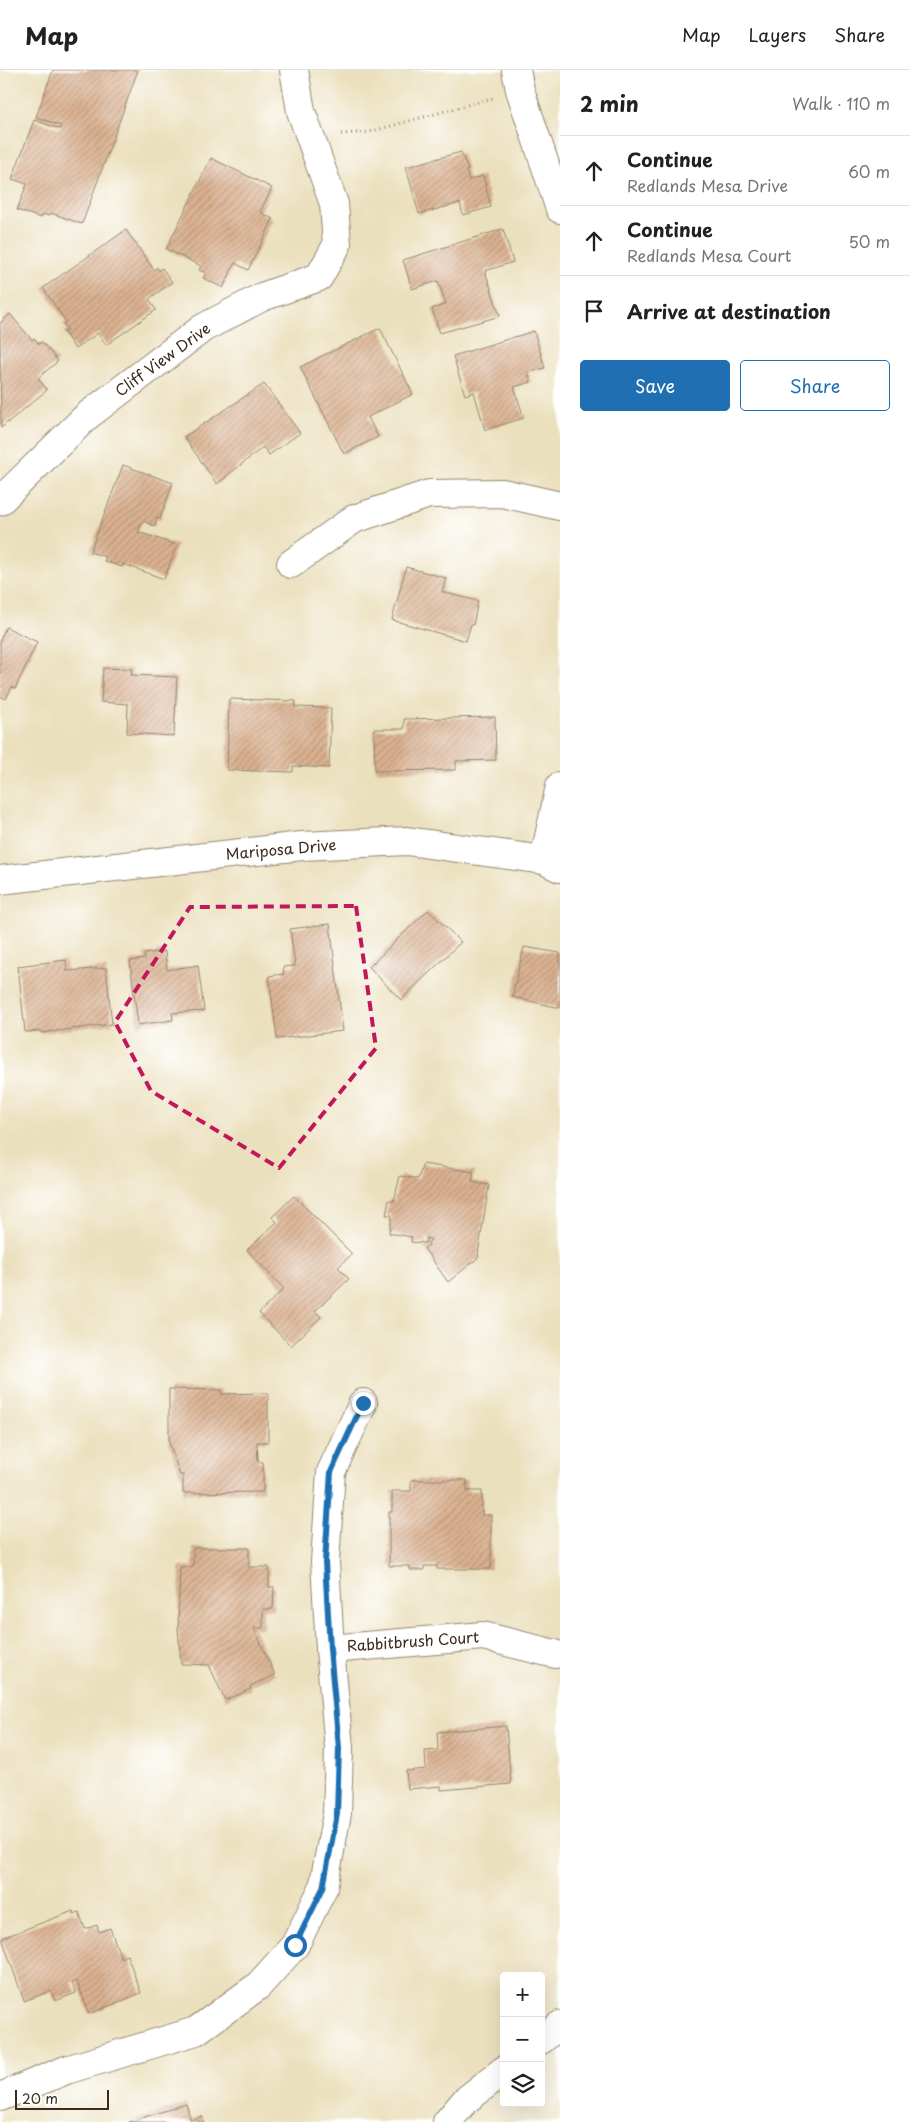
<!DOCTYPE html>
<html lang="en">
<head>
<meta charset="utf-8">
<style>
	:root { --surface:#fff; --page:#f6f6f6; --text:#202124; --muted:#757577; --line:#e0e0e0; --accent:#1f6fb2 }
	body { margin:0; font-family:"Playpen Sans",sans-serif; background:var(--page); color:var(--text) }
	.controls { position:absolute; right:15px; bottom:15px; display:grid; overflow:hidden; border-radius:5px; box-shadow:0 5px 20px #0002 }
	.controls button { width:45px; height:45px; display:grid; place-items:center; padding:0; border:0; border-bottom:1px solid var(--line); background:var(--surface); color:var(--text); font:25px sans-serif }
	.scale { position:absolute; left:15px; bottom:12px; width:94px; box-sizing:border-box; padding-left:5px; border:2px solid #3b2a1e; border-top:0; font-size:14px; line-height:18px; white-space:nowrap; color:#3b2a1e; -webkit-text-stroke:4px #fff; paint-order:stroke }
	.stop { position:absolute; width:15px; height:15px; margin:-11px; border:4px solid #1f6fb2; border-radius:50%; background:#fff }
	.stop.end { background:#1f6fb2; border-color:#fff; box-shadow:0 1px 5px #0008 }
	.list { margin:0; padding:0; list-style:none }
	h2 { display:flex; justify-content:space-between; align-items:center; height:65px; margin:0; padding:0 20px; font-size:21px }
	h2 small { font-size:16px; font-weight:400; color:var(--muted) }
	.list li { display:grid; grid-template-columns:32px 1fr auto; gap:15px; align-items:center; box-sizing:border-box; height:70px; padding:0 20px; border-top:1px solid var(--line) }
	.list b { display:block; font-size:19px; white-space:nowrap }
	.list p { margin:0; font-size:16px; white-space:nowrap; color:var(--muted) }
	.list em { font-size:16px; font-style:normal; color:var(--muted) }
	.actions { display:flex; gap:10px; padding:15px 20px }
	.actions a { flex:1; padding:11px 0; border:1px solid var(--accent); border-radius:5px; text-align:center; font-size:18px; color:var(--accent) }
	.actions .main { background:var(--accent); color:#fff }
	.icon { flex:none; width:28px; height:28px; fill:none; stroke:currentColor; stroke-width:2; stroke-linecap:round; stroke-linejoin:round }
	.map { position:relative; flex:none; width:560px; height:2052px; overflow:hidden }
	header { display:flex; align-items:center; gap:30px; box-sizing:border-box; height:70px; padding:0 25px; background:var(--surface); border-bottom:1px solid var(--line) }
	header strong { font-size:24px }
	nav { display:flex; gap:28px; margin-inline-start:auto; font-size:18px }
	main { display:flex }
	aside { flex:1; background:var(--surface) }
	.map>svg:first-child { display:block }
	.building { fill:url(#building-hatch) }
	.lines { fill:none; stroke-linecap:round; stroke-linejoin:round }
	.minor-casing { stroke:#93856e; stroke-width:30 }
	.tertiary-casing { stroke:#93856e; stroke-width:30 }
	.path { stroke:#93856e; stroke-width:3; stroke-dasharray:1 4; stroke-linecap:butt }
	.minor { stroke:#fff; stroke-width:28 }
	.tertiary { stroke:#fff; stroke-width:28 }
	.route { stroke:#1f6fb2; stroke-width:6 }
	.marked { fill:none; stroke:#c2185b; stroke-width:4; stroke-dasharray:10 6; stroke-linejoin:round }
	.labels { text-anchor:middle; stroke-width:5; stroke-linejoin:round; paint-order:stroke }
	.street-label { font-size:15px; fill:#3b2a1e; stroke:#fff }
</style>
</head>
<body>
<header>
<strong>Map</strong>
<nav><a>Map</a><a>Layers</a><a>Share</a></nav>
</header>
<main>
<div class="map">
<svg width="560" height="2052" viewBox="0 0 560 2052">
	<defs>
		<pattern id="building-hatch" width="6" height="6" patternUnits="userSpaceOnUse" patternTransform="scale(1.25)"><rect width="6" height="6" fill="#dbb291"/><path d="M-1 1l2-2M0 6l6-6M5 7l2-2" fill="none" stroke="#b39176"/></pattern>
	</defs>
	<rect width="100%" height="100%" fill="#fff"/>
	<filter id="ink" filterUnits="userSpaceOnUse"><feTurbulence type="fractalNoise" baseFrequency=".02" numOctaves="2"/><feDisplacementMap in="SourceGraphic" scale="10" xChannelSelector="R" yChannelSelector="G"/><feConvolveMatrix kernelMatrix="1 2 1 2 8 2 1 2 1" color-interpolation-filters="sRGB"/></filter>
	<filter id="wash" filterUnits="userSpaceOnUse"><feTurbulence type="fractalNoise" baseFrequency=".0096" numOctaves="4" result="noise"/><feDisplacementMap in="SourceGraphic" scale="20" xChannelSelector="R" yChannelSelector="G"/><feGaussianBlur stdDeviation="1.12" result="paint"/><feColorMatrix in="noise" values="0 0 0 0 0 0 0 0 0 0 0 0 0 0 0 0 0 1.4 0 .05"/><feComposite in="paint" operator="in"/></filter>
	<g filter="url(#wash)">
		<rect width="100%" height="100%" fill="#ebe0bd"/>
		<g id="blocks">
			<!-- building -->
			<g class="building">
				<path d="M53,0H138L82,154L51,143L49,146L43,144L41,148L17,140L27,114L12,109L34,50L60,59L61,56L36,47Z"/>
				<path d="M461,82L468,100H466L469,110L483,106L491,137L463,145L460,133L419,144L406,97Z"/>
				<path d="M211,88L272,118L260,142L273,149L261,174L248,200L235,193L223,218L203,208L206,203L199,200L201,196L166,179Z"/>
				<path d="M503,159L513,192L485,201L500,246L440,263L432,239L446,234L438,211L412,219L403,190Z"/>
				<path d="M126,160L154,200L157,197L159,201L162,198L172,212L149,229L156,240L106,275L98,263L75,279L64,262L68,260L63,254L66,252L43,218Z"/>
				<path d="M10,244L32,270L34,268L39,274L42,272L58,291L38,308L47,320L1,358L0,253Z"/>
				<path d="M380,258L413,324L368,347L378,367L344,384L300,297Z"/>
				<path d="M534,261L545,298L528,302L531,312L514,317L524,348L485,360L474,322L465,325L453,286Z"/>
				<path d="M264,314L300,363L269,385L263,377L217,414L184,367Z"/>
				<path d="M123,395L173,413L160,449L157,448L154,456L143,451L138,462L177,475L164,509L123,494L122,497L104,491L106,487L90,482Z"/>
				<path d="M406,497L446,508L442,522L478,531L473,555L471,554L466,571L392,550Z"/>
				<path d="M6,557L37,572L15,619L12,617L6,629L0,626V570Z"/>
				<path d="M103,598L132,599L131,605L177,607L174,666L127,663L128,634L101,632Z"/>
				<path d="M229,629L296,631L295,637L331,638L329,698L293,696V702L227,700Z"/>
				<path d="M495,647L496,690L456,691V700L375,701L374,659H404V649Z"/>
				<path d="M428,840L461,872L401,930L369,897Z"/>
				<path d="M330,854L343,961L277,969L269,906L284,904L283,897L295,896L290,859Z"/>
				<path d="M524,877L560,883V938L512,927Z"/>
				<path d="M165,881L167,900L198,895L204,941L172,943L173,950L138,955L130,891L145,889L144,884Z"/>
				<path d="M66,890L67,901L106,898L112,954L41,963V961L25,962L18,896Z"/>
				<path d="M423,1094L474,1102L472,1112L489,1115L478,1184L479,1187L448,1212L424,1178L429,1175L428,1173L431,1170L430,1169L426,1168V1173L411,1172L412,1167L389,1163L392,1145H386L389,1130L394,1131L400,1106L418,1109Z"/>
				<path d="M294,1126L352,1184L338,1197L349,1209L315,1241L321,1247L291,1276L259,1243L284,1219L247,1180L277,1152L272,1147Z"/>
				<path d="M169,1319L221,1320V1324L268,1323V1372H257L258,1392H263V1422L183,1423V1405H180L169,1373Z"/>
				<path d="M411,1410H467V1421H482V1445H491V1499H437V1496H424V1500H410V1496H389V1442H392V1421H411Z"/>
				<path d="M193,1478H249V1497H269V1517H274L273,1539H263V1558H254L275,1605L250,1616L251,1619L225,1630L209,1595L181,1594L178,1558L180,1497H193Z"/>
				<path d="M506,1656L511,1714L441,1720V1716L408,1719L406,1701L426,1699L425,1681L438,1680L437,1662Z"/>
				<path d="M73,1841L74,1844L79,1842L85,1859L97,1855L99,1862L110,1858L121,1888L127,1885L141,1923L89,1944L77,1911L72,1913L76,1923L55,1931L51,1921L24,1931L2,1868Z"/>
				<path d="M186,2034L191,2050L202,2046L204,2052H129Z"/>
			</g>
		</g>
	</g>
	<g filter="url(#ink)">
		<use href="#blocks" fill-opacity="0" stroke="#93856e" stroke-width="1"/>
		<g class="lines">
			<defs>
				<g id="minor">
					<path d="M516,0L520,20L560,139"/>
					<path d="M0,431L87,346L203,258L262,227L319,207L337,175L334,134L301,41L294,0"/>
					<path d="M291,494L354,449L429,424L502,423L560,436"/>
					<path d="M544,790L560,716"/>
					<path d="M330,1579L483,1566L555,1584"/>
					<path d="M0,2027L66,2000L196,1961L258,1916L295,1875L323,1818L337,1744L339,1678L330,1579L325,1492L331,1402L363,1333"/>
				</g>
				<g id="tertiary">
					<path d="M0,810L302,776L407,771L544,790L560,798"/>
					<path d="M541,1970L560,1955"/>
					<path d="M447,2052L465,2031L504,2000"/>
				</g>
			</defs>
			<!-- minor casing -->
			<use href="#minor" class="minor-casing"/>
			<!-- tertiary casing -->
			<use href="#tertiary" class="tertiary-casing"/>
			<!-- path -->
			<path class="path" d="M341,64L369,62L493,28"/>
			<!-- minor -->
			<use href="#minor" class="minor"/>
			<!-- tertiary -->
			<use href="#tertiary" class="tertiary"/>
		</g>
	</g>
	<g class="lines" filter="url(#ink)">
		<!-- route -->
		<path class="route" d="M295,1875L323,1818L337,1744L339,1678L330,1579L325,1492L331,1402L363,1333"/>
	</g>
	<!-- marked area -->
	<path class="marked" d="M356,836L376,978L279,1098L151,1021L115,952L190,837Z"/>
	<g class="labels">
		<!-- street labels -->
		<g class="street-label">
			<text transform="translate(163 290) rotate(-36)" y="5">Cliff View Drive</text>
			<text transform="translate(281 780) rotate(-5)" y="5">Mariposa Drive</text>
			<text transform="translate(413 1572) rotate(-4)" y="5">Rabbitbrush Court</text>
		</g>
	</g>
</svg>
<div class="controls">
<button>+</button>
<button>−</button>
<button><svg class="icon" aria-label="layers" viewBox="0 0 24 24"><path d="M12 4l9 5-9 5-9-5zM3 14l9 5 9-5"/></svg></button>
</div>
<div class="scale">20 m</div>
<div class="stop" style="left:295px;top:1875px"></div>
<div class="stop end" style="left:363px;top:1333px"></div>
</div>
<aside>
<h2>2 min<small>Walk · 110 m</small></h2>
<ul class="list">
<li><svg class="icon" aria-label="ahead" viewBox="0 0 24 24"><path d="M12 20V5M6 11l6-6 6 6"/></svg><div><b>Continue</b><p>Redlands Mesa Drive</p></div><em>60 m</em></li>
<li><svg class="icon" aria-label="ahead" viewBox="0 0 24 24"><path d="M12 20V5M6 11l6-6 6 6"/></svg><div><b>Continue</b><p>Redlands Mesa Court</p></div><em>50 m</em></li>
<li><svg class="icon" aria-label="arrive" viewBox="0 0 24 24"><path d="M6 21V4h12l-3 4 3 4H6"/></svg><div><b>Arrive at destination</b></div></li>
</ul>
<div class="actions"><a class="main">Save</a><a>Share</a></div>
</aside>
</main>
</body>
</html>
